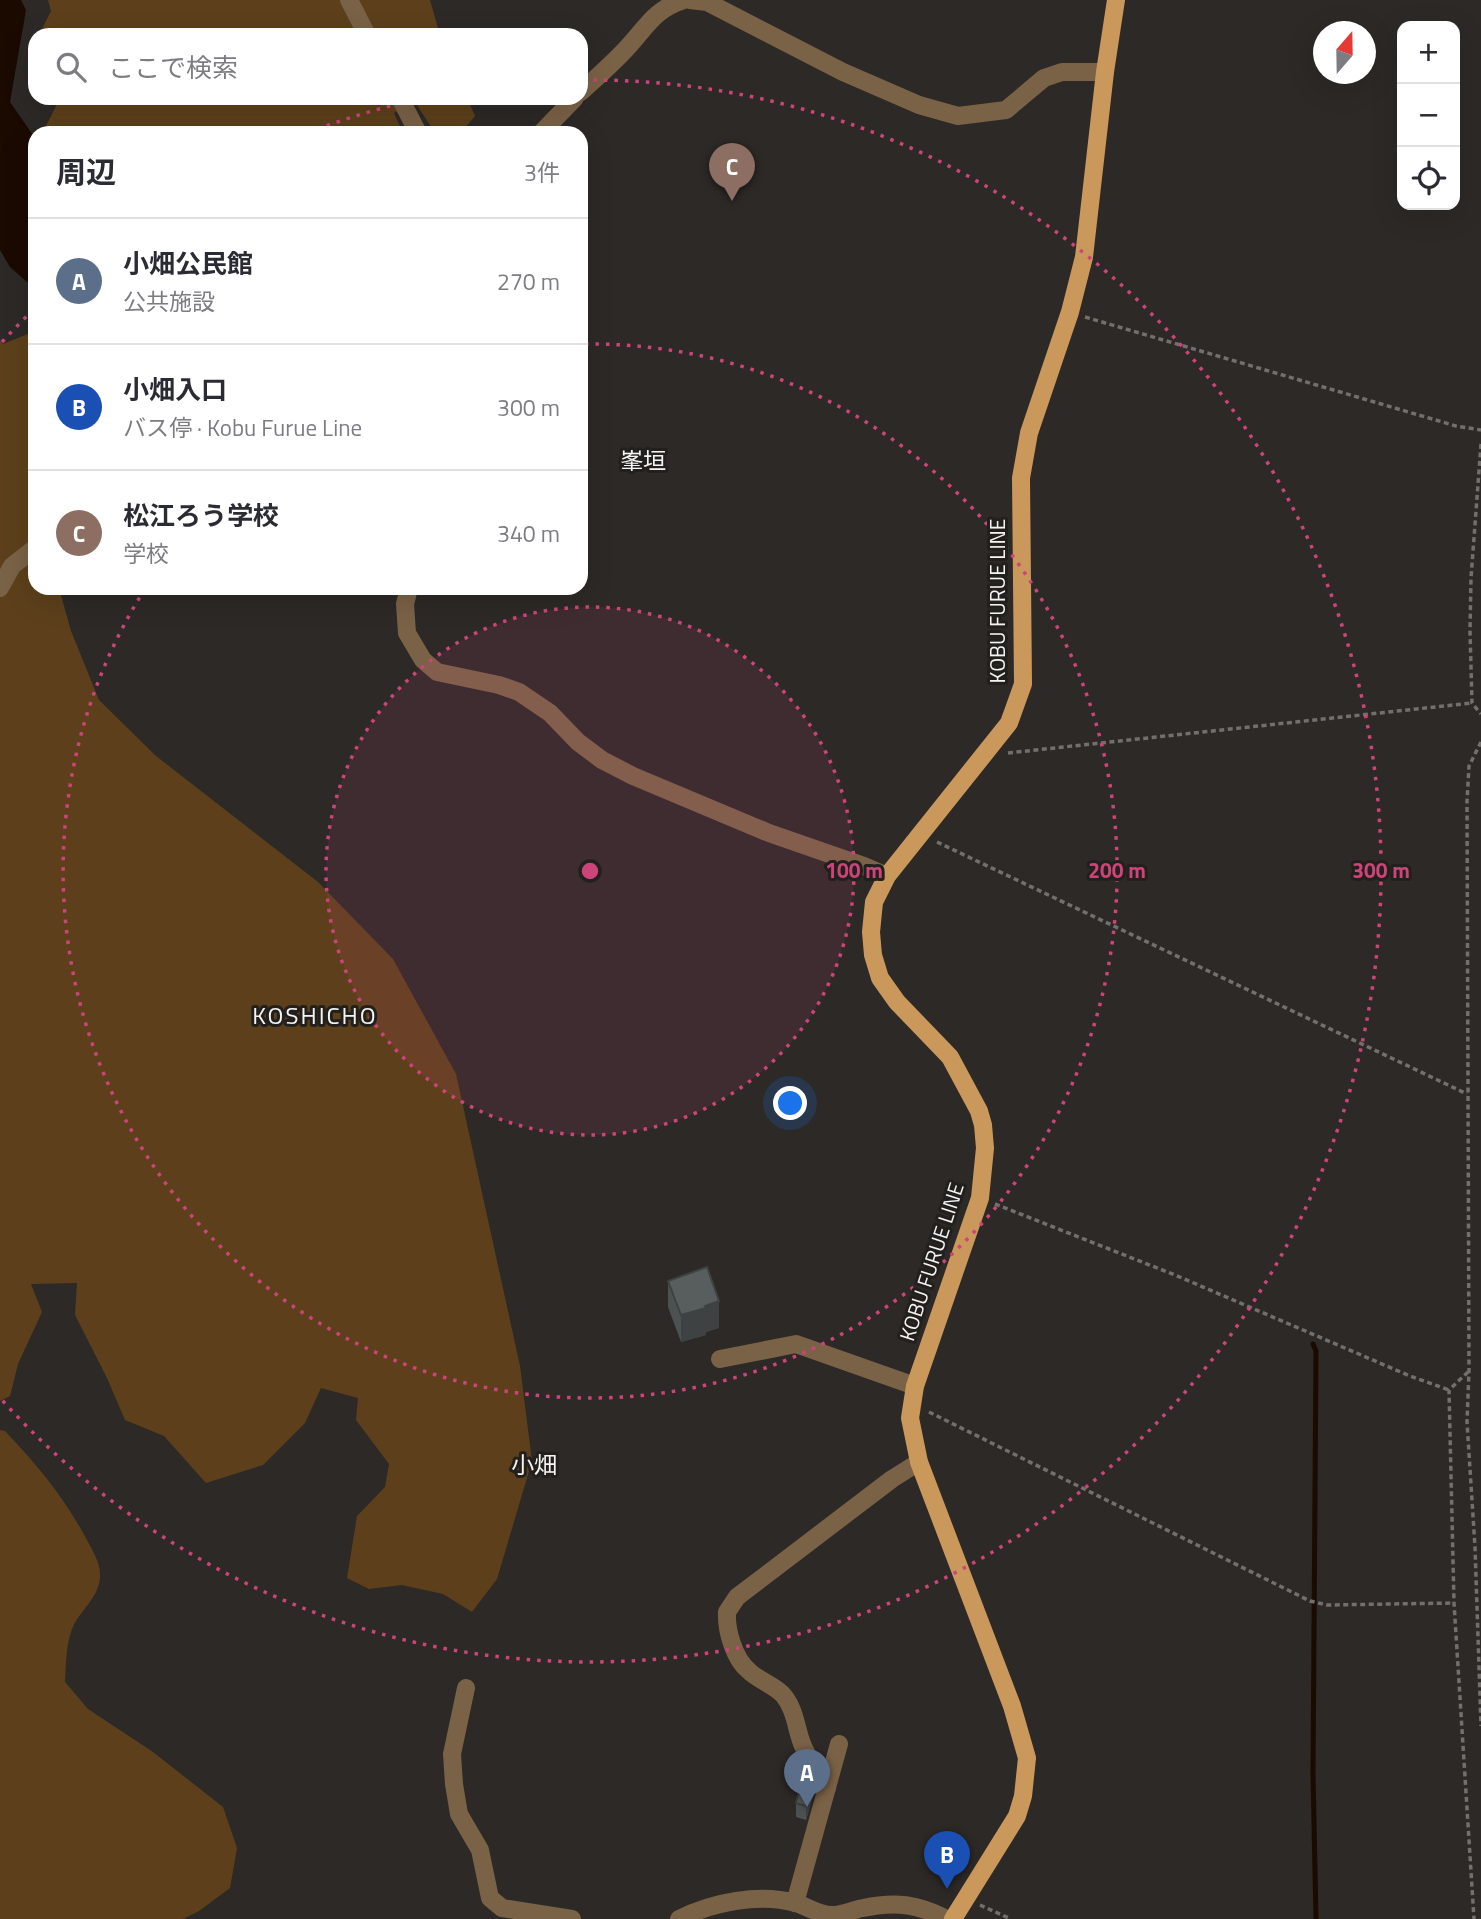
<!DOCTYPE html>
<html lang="ja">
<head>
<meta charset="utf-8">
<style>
	:root { --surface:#fff; --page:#f2f2f3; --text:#2b2b33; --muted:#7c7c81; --line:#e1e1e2; --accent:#3d747a }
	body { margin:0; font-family:"Titillium Web","Noto Sans JP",sans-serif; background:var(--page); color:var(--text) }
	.controls { position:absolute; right:21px; top:21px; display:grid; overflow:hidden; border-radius:14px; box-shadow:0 7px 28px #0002 }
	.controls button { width:63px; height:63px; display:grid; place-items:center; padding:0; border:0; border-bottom:2px solid var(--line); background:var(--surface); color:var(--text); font:35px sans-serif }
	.compass { position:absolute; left:1313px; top:21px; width:63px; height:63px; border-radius:50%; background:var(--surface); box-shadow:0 7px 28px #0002; rotate:20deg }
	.you { position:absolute; left:791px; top:1104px; width:24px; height:24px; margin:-18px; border:5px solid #fff; border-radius:50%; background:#1a73e8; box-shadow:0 0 0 10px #1a73e833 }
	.badge { display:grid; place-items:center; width:46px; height:46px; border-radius:50%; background:var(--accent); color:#fff; font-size:23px; font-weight:700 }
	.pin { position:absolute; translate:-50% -58px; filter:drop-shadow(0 2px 4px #0008) }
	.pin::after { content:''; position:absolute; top:37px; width:24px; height:21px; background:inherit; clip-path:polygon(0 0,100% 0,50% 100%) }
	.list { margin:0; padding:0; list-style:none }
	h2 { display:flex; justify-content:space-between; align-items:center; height:91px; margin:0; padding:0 28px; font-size:30px }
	h2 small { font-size:23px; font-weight:400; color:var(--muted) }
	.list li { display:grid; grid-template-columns:46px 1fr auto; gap:21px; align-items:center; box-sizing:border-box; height:126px; padding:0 28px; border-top:2px solid var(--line) }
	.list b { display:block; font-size:26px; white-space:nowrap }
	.list p { margin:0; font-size:23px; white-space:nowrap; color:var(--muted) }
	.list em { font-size:23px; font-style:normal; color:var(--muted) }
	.icon { flex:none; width:38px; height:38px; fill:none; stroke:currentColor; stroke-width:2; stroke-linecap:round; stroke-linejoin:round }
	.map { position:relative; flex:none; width:1481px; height:1919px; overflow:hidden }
	.search { position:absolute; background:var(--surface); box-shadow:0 7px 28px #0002; left:28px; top:28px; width:560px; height:77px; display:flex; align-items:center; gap:18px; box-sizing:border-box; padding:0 24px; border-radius:21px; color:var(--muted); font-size:26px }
	.panel { position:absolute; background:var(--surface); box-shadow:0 7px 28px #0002; left:28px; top:126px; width:560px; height:469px; border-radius:21px }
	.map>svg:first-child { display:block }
	.green { fill:#5d401b }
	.water { fill:#1b0a00 }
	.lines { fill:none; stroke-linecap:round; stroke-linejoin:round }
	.stream { stroke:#1b0a00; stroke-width:5 }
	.path { stroke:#726f6d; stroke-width:3.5; stroke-dasharray:5 3.5; stroke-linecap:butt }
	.minor { stroke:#7a6246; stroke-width:18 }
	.major { stroke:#cb985c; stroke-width:18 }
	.wall { fill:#4c5151 }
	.shaded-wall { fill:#3e4242 }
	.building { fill:#585e5e; stroke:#3e4242; stroke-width:2 }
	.ring { fill:none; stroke:#cc4479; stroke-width:3.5; stroke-dasharray:3.5 7 }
	.labels { text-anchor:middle; stroke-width:6; stroke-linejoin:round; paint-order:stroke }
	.street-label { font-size:21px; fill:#f6f4f2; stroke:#22201c }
	.neighbourhood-label { font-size:23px; fill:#f6f4f2; stroke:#22201c }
	.quarter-label { font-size:24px; letter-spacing:2px; fill:#f6f4f2; stroke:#22201c }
	.centre { fill:#cc4479; stroke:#22201c; stroke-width:3.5 }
	.ring-label { font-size:21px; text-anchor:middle; font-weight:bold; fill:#cc4479; stroke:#22201c; stroke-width:6; stroke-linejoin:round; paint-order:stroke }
</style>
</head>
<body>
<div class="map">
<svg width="1481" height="1919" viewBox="0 0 1481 1919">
	<rect width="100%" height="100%" fill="#2c2926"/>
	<!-- green -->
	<g class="green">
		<path d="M48,0H430L440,35H39L51,11Z"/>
		<path d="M57,98H467L475,116L461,133H435L415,102L394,113L403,133H48L46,126L59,100Z"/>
		<path d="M35,331V588H59L71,631L99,700L156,756L318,882L393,959L456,1074L520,1366L532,1461L497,1579L472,1612L443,1594L402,1585L369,1589L347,1578L357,1516L385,1487L389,1464L356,1420L358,1398L321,1388L305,1423L263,1465L206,1483L164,1436L125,1420L107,1378L75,1315L77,1283L31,1284L42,1312L18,1364L10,1396L0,1401V340L3,344Z"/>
		<path d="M0,1430L5,1431C39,1467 65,1498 88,1542C94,1553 101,1565 100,1577C99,1598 79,1611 72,1629C66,1645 66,1664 65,1682L88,1709L153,1752L223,1807L237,1848L230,1888L199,1911L183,1919H0Z"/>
	</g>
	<!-- water -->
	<path class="water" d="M0,0H21L26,10L10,102L35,138V289L10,267L0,250Z"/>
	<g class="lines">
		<!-- stream -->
		<path class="stream" d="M1313,1344L1316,1351L1313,1774L1316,1919"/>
		<!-- path -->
		<g class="path">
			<path d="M1085,317L1456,426L1481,430"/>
			<path d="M1481,444L1471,578L1470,631L1472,703L1481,714"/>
			<path d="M1481,742L1469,766L1467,802L1469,1371L1467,1422L1475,1547L1481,1726"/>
			<path d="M1008,753L1472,703"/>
			<path d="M937,842L1467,1094"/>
			<path d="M995,1204L1175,1275L1410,1376L1449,1390"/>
			<path d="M1468,1372L1449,1390L1454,1603L1474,1919"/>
			<path d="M929,1412L1310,1601L1327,1605L1454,1603"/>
			<path d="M980,1905L1011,1919"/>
		</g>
		<!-- minor -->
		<g class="minor">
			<path d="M349,0L367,35"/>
			<path d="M690,0L707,2L843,72L919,105L958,116L1006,110L1044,78L1062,72H1105"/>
			<path d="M581,92C596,78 612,64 626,49C647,27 653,10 684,0"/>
			<path d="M400,98L418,133"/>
			<path d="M541,133L575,98"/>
			<path d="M0,588L12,566L35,548"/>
			<path d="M409,588L405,604L407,633L423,660L437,672L499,685L519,692L550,713L578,742L602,760L633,776L769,833L864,866L887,876"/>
			<path d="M720,1359L796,1344L915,1386"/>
			<path d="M466,1688L452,1754L454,1784L459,1814L480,1850L490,1898L502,1908L572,1919"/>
			<path d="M827,1788C821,1773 809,1761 803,1746C796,1730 796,1711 784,1696C775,1685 759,1681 749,1671C734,1659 726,1630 727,1612L737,1597L892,1479L919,1462"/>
			<path d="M795,1903L839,1744"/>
			<path d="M679,1919C713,1902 759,1893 796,1903C808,1907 819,1915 832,1915C843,1915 852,1910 863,1908C896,1901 917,1904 947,1919"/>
		</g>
		<!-- major -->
		<path class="major" d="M953,1919L1017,1816L1023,1796L1027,1758L1012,1706L919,1462L910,1418L915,1386L980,1198L985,1148L983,1125L979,1111L950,1057L897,1002L880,978L873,955L871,932L874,902L887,876L1009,723L1023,684L1021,478L1029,433L1070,312L1084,257L1105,72L1116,0"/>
	</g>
	<!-- wall -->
	<g class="wall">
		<path d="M668,1281L719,1328L706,1332V1335L681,1342L668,1307Z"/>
		<path d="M813,1796L806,1820L796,1817V1803Z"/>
	</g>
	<!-- shaded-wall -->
	<g class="shaded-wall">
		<path d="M719,1301V1328L706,1332V1335L681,1342V1315Z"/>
		<path d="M813,1782V1796L806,1820V1806Z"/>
	</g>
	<!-- building -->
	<g class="building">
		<path d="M707,1267L719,1301L705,1306L706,1308L681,1315L668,1281Z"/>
		<path d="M802,1779L813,1782L806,1806L796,1803Z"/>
	</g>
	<!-- distance rings -->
	<circle cx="590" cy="871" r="264" fill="#cc4479" fill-opacity=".12"/>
	<g class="ring">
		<circle cx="590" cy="871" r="264"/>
		<path d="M585 344A527 527 0 1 1 143 592"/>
		<path d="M2 342A791 791 0 0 1 31 312M307 133A791 791 0 0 1 419 99M583 80A791 791 0 1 1 2 1400"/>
	</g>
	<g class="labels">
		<!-- street labels -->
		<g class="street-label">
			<text transform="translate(998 601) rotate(-90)" y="7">KOBU FURUE LINE</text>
			<text transform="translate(932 1262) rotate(-72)" y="7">KOBU FURUE LINE</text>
		</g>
		<!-- neighbourhood labels -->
		<g class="neighbourhood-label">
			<text x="643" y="469">峯垣</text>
			<text x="534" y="1473">小畑</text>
		</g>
		<!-- quarter labels -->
		<g class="quarter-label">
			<text x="315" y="1024">KOSHICHO</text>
		</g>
	</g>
	<circle cx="590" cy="871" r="10" class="centre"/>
	<g class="ring-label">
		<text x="854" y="878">100 m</text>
		<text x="1117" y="878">200 m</text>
		<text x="1381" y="878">300 m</text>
	</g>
</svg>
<div class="controls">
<button>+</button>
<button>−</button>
<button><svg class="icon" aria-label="locate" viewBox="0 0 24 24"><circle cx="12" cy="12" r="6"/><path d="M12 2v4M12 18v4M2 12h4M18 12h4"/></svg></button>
</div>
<svg class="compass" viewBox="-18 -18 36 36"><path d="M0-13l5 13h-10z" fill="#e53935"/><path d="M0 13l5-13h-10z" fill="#7c7c81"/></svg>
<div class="you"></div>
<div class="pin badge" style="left:807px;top:1807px;background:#5c6f8a">A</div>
<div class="pin badge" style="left:947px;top:1889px;background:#1a4fb4">B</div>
<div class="pin badge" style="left:732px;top:201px;background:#8d6e63">C</div>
<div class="search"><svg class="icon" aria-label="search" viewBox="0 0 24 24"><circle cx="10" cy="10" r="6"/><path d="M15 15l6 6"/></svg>ここで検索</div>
<section class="panel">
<h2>周辺<small>3件</small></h2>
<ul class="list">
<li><span class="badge" style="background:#5c6f8a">A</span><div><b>小畑公民館</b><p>公共施設</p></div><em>270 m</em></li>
<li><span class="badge" style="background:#1a4fb4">B</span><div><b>小畑入口</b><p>バス停 · Kobu Furue Line</p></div><em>300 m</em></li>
<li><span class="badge" style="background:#8d6e63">C</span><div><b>松江ろう学校</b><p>学校</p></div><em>340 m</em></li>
</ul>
</section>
</div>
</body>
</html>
